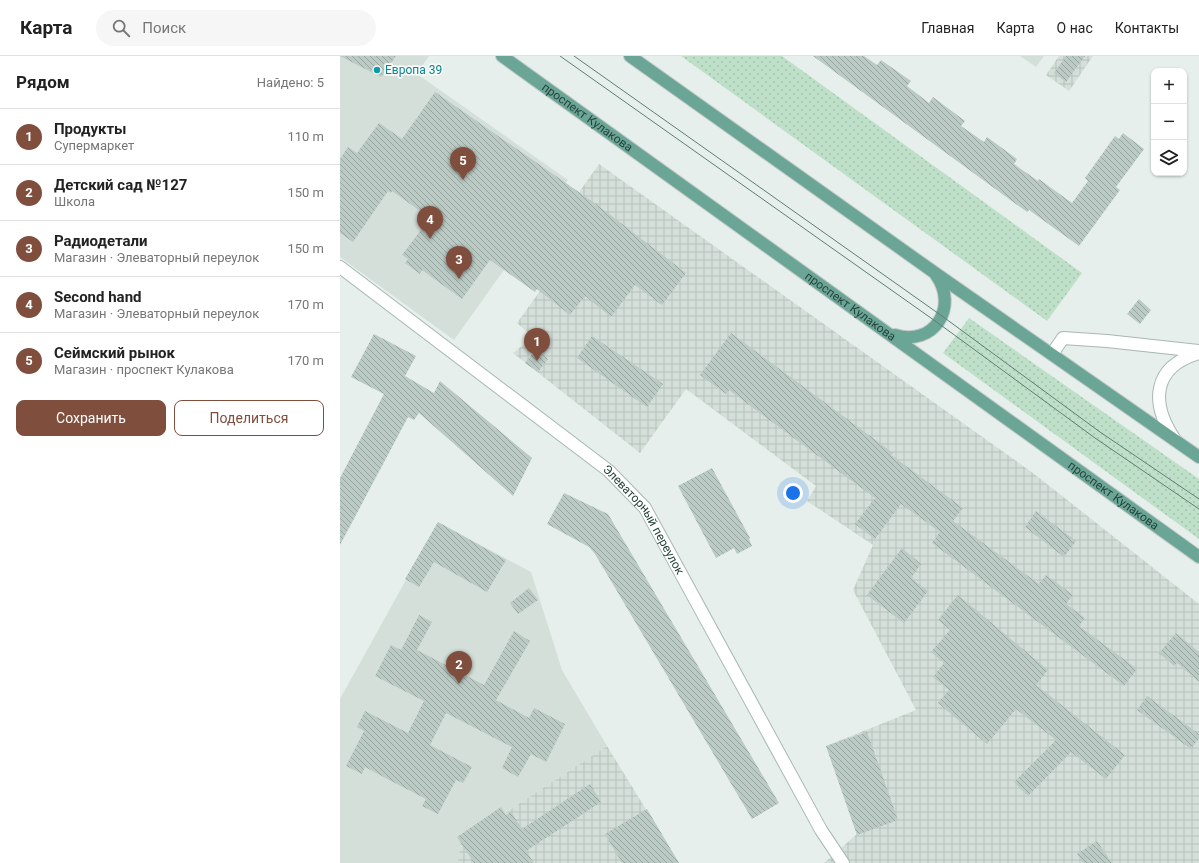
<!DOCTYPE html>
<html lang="ru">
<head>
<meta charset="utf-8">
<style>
	:root { --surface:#fff; --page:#f6f6f6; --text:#222; --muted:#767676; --line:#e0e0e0; --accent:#804e3d }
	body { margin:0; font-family:Roboto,sans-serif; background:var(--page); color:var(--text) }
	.controls { position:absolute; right:12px; top:12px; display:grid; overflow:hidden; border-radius:8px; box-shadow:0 1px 3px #0004 }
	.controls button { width:36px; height:36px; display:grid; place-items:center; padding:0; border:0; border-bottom:1px solid var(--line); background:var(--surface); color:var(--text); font:20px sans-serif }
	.you { position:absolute; left:453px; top:437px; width:14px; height:14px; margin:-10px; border:3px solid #fff; border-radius:50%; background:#1a73e8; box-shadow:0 0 0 6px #1a73e833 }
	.badge { display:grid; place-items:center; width:26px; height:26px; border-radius:50%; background:var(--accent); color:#fff; font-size:13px; font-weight:700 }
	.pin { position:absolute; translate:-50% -33px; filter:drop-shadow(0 1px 2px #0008) }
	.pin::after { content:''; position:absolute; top:21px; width:14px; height:12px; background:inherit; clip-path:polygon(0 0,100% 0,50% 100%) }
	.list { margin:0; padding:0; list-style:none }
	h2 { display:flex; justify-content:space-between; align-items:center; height:52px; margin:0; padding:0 16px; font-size:17px }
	h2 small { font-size:13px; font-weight:400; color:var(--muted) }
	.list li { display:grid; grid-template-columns:26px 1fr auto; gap:12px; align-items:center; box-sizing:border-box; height:56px; padding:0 16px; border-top:1px solid var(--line) }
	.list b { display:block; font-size:15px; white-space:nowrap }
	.list p { margin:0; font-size:13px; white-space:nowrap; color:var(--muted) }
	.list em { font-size:13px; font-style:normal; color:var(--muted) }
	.actions { display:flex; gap:8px; padding:12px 16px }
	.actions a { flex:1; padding:9px 0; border:1px solid var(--accent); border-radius:8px; text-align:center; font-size:14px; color:var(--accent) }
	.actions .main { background:var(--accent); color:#fff }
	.icon { flex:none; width:22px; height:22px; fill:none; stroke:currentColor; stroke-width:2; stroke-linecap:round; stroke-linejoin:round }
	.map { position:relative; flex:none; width:859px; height:807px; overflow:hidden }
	header { display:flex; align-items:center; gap:24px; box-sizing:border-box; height:56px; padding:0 20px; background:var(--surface); border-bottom:1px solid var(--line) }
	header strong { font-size:19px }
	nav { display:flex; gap:22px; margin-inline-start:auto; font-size:14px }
	.search { width:280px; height:36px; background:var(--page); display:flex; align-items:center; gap:10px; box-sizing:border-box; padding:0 14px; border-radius:22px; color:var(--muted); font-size:15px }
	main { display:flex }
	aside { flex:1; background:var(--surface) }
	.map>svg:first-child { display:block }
	.built { fill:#d4dfda }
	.industrial { fill:url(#industrial-grid) }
	.grass { fill:url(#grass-dots) }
	.building { fill:url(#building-back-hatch) }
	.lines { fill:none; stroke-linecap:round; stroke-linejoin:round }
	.minor-casing { stroke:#a8b8b2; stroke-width:14 }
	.tertiary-casing { stroke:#a8b8b2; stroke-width:14 }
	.primary-casing { stroke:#c2cac8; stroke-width:14 }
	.minor { stroke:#fff; stroke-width:12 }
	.tertiary { stroke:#fff; stroke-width:12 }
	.primary { stroke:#6aa596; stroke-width:12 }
	.tram { stroke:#5f7d75; stroke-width:1 }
	.culture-dot { fill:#0f9aa8; stroke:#f7fbf9; stroke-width:1.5 }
	.labels { text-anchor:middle; stroke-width:3.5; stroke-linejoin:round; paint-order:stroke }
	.culture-label { font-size:12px; fill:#0d838f; stroke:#f7fbf9; text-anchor:start }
	.street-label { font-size:12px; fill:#24423a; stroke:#f7fbf9 }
</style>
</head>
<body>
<header>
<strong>Карта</strong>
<div class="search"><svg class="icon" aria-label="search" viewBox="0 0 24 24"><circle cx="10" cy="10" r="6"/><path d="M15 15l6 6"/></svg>Поиск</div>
<nav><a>Главная</a><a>Карта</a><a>О нас</a><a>Контакты</a></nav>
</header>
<main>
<aside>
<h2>Рядом<small>Найдено: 5</small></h2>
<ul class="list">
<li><span class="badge">1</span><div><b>Продукты</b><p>Супермаркет</p></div><em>110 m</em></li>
<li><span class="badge">2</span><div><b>Детский сад №127</b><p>Школа</p></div><em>150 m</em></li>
<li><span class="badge">3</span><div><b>Радиодетали</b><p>Магазин · Элеваторный переулок</p></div><em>150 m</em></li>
<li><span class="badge">4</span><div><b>Second hand</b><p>Магазин · Элеваторный переулок</p></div><em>170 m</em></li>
<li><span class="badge">5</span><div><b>Сеймский рынок</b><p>Магазин · проспект Кулакова</p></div><em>170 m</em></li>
</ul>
<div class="actions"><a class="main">Сохранить</a><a>Поделиться</a></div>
</aside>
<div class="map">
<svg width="859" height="807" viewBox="0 0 859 807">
	<defs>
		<pattern id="industrial-grid" width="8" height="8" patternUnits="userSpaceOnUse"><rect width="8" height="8" fill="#d4dfda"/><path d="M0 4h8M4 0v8" fill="none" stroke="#b6c1bc"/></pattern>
		<pattern id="grass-dots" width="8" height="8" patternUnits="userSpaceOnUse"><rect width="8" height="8" fill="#bfe0c8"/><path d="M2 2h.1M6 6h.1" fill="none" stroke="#a4c1ad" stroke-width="1.8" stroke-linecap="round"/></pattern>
		<pattern id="building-back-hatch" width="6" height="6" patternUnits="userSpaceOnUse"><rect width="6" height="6" fill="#bbcac4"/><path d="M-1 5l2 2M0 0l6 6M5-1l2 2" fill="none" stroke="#98a6a0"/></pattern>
	</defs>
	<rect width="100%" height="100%" fill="#e6efeb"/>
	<!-- built -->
	<g class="built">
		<path d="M0,0H89L77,18L228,124L114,284L0,201Z"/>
		<path d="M680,0H704L696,11Z"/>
		<path d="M98,466L191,516L222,614L267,690L121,786L117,807H0V643Z"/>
	</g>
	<!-- industrial -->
	<g class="industrial">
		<path d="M719,0H753L729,35L706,19Z"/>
		<path d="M259,108L693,417L859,548V807H484L517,778L486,690L576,654L513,534L533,489L467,445L476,430L346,333L300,397L173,297L193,281L177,267L200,235L187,210Z"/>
		<path d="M267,690L339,807H117L121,786Z"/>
	</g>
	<!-- grass -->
	<g class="grass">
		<path d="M341,0H442L742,217L707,265Z"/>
		<path d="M629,262L859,423V483L603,297Z"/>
	</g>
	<!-- building -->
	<g class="building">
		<path d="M0,0H56L41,21Z"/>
		<path d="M473,0H524L537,9L541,4L571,25L567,30L589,47L593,41L625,65L621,70L644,86L647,81L677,103L674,108L698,125L699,123L732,147L748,125L745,122L775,80L779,83L783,77L804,93L776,131L780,134L739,190L689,154L687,156Z"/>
		<path d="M726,0H745L726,26L714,17Z"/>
		<path d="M95,36L256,148L346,217L322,249L295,229L271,261L245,240L230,259L197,233L195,236L150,204L122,243L82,214L80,218L65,207L68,203L62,199L90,162L52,135L51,137L48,135L13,186L0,177V103L8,91L17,97L39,67L62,83Z"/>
		<path d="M799,243L811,254L800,268L787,258Z"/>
		<path d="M391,277L553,397L551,399L623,452L613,465L699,528L706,519L733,539L726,548L745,562L739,570L797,613L784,630L592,487L600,476L561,448L535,483L515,468L535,442L389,334L386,338L360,319Z"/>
		<path d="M34,278L76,300L65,320L94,337L100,325L192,402L173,440L79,357L74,364L68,361L0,489V422L44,338L11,321Z"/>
		<path d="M252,280L323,328L307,351L237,302Z"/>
		<path d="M196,293L208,303L198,316L185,307Z"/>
		<path d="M372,412L410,482L409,483L412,490L397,498L394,492L376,502L338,430Z"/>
		<path d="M224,437L268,458L439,747L412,763L255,498L249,491L207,468Z"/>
		<path d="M696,455L736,485L724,501L685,471Z"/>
		<path d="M98,466L166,504L147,536L94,506L79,531L65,523Z"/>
		<path d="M562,492L581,508L571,522L588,535L564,567L527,539Z"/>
		<path d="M189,532L198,544L178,558L170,547Z"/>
		<path d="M618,539L708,614L696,629L785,699L766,723L731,696L688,740L674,726L716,684L676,653L647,688L598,647L609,634L593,621L604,607L591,596L610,574L598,564Z"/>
		<path d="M79,559L92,566L77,594L144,629L174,575L190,585L156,644L189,662L194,652L225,668L206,706L191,698L178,721L162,712L172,691L106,657L90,689L132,711L123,727L116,724L98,758L82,750L86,743L53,726L25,711L22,718L6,710L24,675L17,671L25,655L68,677L84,645L35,620L51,589L61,594Z"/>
		<path d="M836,577L859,596V626L837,607L834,610L819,597Z"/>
		<path d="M807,640L859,678V682L851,693L797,654Z"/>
		<path d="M527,676L558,764L517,779L486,690Z"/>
		<path d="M250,728L261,746L186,795L194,807H134L117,781L161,751L166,759L171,756L182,773Z"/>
		<path d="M307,753L339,807H282L265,778Z"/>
		<path d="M757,785L772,807H743L737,798Z"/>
	</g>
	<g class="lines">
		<defs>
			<g id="minor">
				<path id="s1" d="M0,211L269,415L305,452L481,774L503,807"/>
			</g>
			<g id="tertiary">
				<path d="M712,298L723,282L767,285L859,295"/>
				<path d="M835,384C810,347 812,311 859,297"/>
			</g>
			<g id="primary">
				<path id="s2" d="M162,0L859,501"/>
				<path d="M290,0L595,217L859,401"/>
				<path d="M555,279C594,291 619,251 596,219"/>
			</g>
		</defs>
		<!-- minor casing -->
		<use href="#minor" class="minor-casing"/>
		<!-- tertiary casing -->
		<use href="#tertiary" class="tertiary-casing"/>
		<!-- primary casing -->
		<use href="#primary" class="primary-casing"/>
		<!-- minor -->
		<use href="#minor" class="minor"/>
		<!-- tertiary -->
		<use href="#tertiary" class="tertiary"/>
		<!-- primary -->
		<use href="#primary" class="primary"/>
		<!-- tram -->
		<g class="tram">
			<path d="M220,0L598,267L755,382L859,453"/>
			<path d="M234,0L602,260L760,376L859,443"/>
		</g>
	</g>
	<!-- markers -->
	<circle class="culture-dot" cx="37" cy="14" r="4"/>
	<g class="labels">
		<!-- culture labels -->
		<g class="culture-label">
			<text x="45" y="18">Европа 39</text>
		</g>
		<!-- street labels -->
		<g class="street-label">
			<text dy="4" stroke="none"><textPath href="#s2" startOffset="105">проспект Кулакова</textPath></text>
			<text dy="4" stroke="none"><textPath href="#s2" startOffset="429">проспект Кулакова</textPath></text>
			<text dy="4" stroke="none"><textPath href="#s2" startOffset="753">проспект Кулакова</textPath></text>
			<text dy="4" stroke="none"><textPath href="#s1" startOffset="398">Элеваторный переулок</textPath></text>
		</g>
	</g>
</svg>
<div class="controls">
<button>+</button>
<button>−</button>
<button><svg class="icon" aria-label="layers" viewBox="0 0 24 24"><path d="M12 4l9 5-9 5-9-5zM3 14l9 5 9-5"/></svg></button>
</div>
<div class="you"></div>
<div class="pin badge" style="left:197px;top:305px">1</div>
<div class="pin badge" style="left:119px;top:628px">2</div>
<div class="pin badge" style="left:119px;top:223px">3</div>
<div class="pin badge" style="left:90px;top:183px">4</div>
<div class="pin badge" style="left:123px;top:124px">5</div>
</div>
</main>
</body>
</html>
